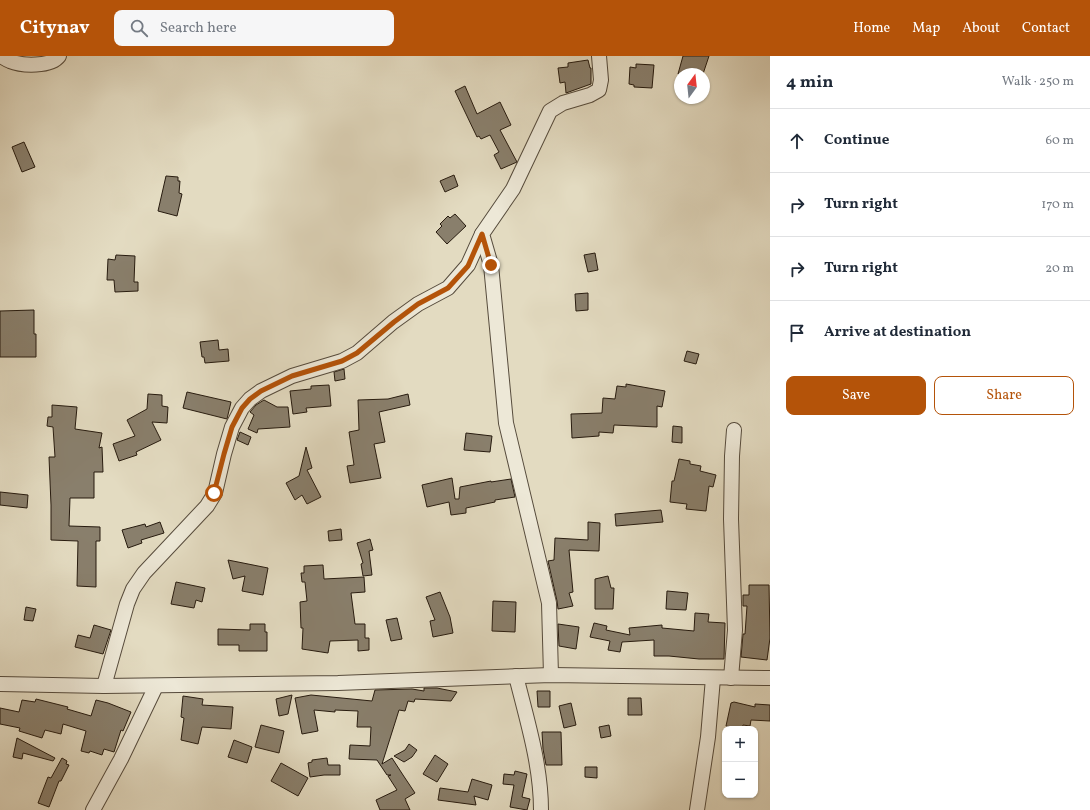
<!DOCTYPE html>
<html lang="en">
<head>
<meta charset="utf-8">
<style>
	:root { --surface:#fff; --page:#f6f6f7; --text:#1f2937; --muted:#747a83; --line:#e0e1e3; --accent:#b45309 }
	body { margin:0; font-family:Vollkorn,serif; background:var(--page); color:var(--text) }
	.controls { position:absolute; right:12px; bottom:12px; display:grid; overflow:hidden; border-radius:8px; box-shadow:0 1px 3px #0004 }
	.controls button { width:36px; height:36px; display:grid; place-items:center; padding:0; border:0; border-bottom:1px solid var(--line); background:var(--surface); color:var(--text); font:20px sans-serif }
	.compass { position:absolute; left:674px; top:12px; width:36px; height:36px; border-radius:50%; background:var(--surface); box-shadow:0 1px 3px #0004; rotate:15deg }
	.stop { position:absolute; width:12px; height:12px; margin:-9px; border:3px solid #b45309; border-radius:50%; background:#fff }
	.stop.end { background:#b45309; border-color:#fff; box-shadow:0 1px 4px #0008 }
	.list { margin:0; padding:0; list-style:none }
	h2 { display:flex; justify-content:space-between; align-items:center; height:52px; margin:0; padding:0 16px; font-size:17px }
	h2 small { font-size:13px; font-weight:400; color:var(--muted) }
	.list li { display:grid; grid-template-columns:26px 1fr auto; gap:12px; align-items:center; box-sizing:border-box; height:64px; padding:0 16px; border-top:1px solid var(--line) }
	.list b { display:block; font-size:15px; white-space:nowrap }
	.list em { font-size:13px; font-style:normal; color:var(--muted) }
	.actions { display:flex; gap:8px; padding:12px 16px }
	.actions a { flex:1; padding:9px 0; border:1px solid var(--accent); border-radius:8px; text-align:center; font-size:14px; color:var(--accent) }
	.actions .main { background:var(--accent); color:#fff }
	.icon { flex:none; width:22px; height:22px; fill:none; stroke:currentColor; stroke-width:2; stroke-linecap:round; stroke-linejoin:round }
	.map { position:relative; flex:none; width:770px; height:754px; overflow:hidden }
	header { display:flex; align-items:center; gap:24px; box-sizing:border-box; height:56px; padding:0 20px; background:var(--accent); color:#fff }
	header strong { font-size:19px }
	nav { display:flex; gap:22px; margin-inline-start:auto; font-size:14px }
	.search { width:280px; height:36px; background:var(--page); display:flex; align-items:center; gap:10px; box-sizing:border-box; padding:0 14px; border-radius:8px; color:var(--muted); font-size:15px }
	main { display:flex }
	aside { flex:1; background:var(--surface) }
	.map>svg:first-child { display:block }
	.building { fill:#897f6c; stroke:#271b0f }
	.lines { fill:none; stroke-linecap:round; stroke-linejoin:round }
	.minor-casing { stroke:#564b3c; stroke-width:16 }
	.minor { stroke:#ede8d7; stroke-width:14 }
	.route { stroke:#b45309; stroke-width:5 }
</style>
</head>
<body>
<header>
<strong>Citynav</strong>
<div class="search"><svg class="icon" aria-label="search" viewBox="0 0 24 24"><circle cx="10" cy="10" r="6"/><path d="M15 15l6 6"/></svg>Search here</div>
<nav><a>Home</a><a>Map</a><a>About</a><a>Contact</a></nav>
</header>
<main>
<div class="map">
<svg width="770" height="754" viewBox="0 0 770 754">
	<rect width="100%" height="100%" fill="#e3dbc1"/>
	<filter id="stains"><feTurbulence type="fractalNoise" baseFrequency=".005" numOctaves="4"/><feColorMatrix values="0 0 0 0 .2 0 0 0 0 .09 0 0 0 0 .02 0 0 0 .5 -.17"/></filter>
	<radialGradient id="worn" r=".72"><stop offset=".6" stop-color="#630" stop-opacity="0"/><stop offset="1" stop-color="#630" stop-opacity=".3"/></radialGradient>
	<!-- building -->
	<g class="building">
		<path d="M683,0H709L703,18H678Z"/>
		<path d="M588,4L590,12H591V28L566,37L565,26L560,27L558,12L568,11V7Z"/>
		<path d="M636,8L654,9L652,32L634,31V29L629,28L630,11L636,12Z"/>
		<path d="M465,30L477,58L500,46L511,69L500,74L517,106L501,113L494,99L499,96L490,79L481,83L479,80L477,81L455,35Z"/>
		<path d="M24,86L35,111L22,116L12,91Z"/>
		<path d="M454,119L458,130L445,136L440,125Z"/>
		<path d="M166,120L178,121V125H180L179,137L182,138L177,160L158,155Z"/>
		<path d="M455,158L466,170L447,188L436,176L442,170L440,168L448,160L450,162Z"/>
		<path d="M595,197L598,214L588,216L584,199Z"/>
		<path d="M116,199L135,200L134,226H138V235L115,236L114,224H107L108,203L115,204Z"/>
		<path d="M588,237V254L576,255L575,238Z"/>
		<path d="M34,254V278H36V301H0V255Z"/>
		<path d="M218,284L219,294L228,293L229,305L205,307L204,301H202L200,286Z"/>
		<path d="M687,295L699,298L696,308L684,305Z"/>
		<path d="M344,313L345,323L335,325L334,316Z"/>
		<path d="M626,328L665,335L662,351L657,350V371L614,369L613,377L599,376V380L572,382L571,358L602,357L603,342L615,343L617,330L626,331Z"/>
		<path d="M329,329L331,350L306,352L307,356L293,358L290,335L311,333V330Z"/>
		<path d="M187,336L231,346L227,363L183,352Z"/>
		<path d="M148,338L162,339V350L168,351L167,367L152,366L161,384L136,396L137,399L119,405L113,388L135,380L127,364L147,353Z"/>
		<path d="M408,338L410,349L379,356L385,386L374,388L381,422L350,427L347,410L354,409L349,376L359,374L358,344L388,343Z"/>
		<path d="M264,344L277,351H288L290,371L258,373L257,377L248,373L254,359L250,356L256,349Z"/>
		<path d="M52,349L77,351L75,373L102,377L99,392L102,391L103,416H94V442H70L69,470L100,471V485H96V531L77,530L78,485L51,484V449L49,401H55L53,371L47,370L48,361H52Z"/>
		<path d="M673,370L682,371V387L672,386Z"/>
		<path d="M240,376L251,381L248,389L237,384Z"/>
		<path d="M466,377L492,380L490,396L464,394Z"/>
		<path d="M306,391L312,412L307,414L321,441L307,448L302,439L295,444L286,427L299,420Z"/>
		<path d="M679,403L690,405V408L701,410L700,415L716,419L713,431L709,430L706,455L686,453L687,448L670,446L672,425H674Z"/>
		<path d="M452,422L455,443H459L460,431L491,425V426L511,423L515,441L495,444V446L466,452V457L451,459L449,446L427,451L422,429Z"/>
		<path d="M0,436L28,439L27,452L0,449Z"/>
		<path d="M661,454L663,466L616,470L615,458Z"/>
		<path d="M160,466L164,477L141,484L142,487L128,492L122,474L145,468L146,471Z"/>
		<path d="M588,466L600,467L599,495L569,494L573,536L569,537L573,550L558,553L557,545L548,505L554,504L555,482L588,484Z"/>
		<path d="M341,473L342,484L329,485L328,475Z"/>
		<path d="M370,483L373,494L369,495L372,519L363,520L361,508L363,507L357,487Z"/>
		<path d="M228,504L268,512L263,539L242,535L245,520L233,523Z"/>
		<path d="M323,509L324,523L364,521L365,536L351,537L355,568H365V582H369V594L358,595V584L330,585L328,597L302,593L303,572H301L300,546L307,545L305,526H302L301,517H304V510Z"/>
		<path d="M608,520L611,532H614L613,553H595V523Z"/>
		<path d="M176,526L205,532L202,546L196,544L194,552L171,548Z"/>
		<path d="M749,529H769L770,582L767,604L741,601L743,578H745L747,550H743V539H749Z"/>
		<path d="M667,535L688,537L686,554L666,553Z"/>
		<path d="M440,536L450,561L453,577L433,581L430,565L435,564L426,541Z"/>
		<path d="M493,545L516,546L515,576L492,575Z"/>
		<path d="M26,551L36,553L33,565L24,564Z"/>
		<path d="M695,557L709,558L708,566L725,567L724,603H699L669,600H654V584L622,586L620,596L608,594L610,585L590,581L594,567L607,570L606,574L630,579L629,572L662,569V572L694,575Z"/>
		<path d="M397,562L402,583L391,585L386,564Z"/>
		<path d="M250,568H265V576H267V595H239V589H218V573L250,574Z"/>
		<path d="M558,568L579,571L576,593L559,590Z"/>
		<path d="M94,569L111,574L103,598L75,591L78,579L90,582Z"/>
		<path d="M424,632H437L457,636L451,645L415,643L414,646L408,645L405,655L399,654L382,708L392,702L403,719L415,737L405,743L410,754H380L376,744L397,734L388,720L391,719H387L377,704L349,703L350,689L370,690L371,671H357L358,655L335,654V656L314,654L318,675L302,678L295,642L311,639L372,645L375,634L412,633L424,635Z"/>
		<path d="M537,635H550V651H538Z"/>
		<path d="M292,639L288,658L279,660L276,643Z"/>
		<path d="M183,640L203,643L202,649L233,651L231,673L202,671L198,688L181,684L184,662L181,661Z"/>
		<path d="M628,642H641L642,659H628Z"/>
		<path d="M36,643L68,651L67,653L91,660L96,644L108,647L131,656L123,675L121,674L114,696L104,693L102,699L90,695L89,697L81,695L86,675L63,668L61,678L45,674L42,682L19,675L20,672L0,668V652L19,656L22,644L35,646Z"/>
		<path d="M734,646L755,651V648L770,649V665L751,664L750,670L743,669L742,673L726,670L731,647Z"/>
		<path d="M571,647L576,669L564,672L559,650Z"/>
		<path d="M261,669L284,675L279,697L255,691Z"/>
		<path d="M609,669L611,680L601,682L599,671Z"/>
		<path d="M542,676H561L562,709H546L543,693Z"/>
		<path d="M17,682L55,702L53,705L23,697L22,703L13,701Z"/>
		<path d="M234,684L252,691L247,707L228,701Z"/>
		<path d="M409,688L417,694L412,701L404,706L394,700L405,694Z"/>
		<path d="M435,699L448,708L437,726L423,718Z"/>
		<path d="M62,702L67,705L66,708L69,709L61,725H59L49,751L38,747L48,721L51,722Z"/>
		<path d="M327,702L328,709H340V719H324L310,721L308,707L312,706V704Z"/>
		<path d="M281,707L308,722L298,740L271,725Z"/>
		<path d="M585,711H597V722L585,721Z"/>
		<path d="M515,715L527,718L522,741L530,743L527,754L510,751L514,729L503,728L504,718L514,719Z"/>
		<path d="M472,723L492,729L488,744L474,740L476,749L438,744L440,732L468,736Z"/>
	</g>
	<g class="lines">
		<defs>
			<g id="minor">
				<path d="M1,0C4,2 7,4 10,5C22,10 51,11 59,0"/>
				<path d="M551,619L549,547L506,367L491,209L482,178L513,133L550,55L563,47L590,39L599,34L601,24L599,0"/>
				<path d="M516,620C527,664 541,709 541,754"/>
				<path d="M731,622L735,574L731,463L732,400L734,374"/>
				<path d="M0,628L104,630L338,627L551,619L770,622"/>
				<path d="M104,630L127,548L133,533L144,517L207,450L215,437L224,398L232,371L242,352L250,343L261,335L292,320L342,305L357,297L393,266L418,248L448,232L468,209L482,178"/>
				<path d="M93,754L121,703L156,630"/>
				<path d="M697,754L708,681L713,622"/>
			</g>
		</defs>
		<!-- minor casing -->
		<use href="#minor" class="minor-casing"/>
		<!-- minor -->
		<use href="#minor" class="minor"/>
	</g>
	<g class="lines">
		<!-- route -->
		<path class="route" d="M214,437L224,398L232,371L242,352L250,343L261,335L292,320L342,305L357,297L394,266L418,248L448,232L468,210L482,178L491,209"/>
	</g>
	<rect width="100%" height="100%" filter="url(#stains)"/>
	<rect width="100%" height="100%" fill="url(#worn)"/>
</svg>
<div class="controls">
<button>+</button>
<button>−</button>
</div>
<svg class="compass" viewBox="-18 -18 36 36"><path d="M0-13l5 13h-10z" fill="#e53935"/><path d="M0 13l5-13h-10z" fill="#747a83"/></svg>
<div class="stop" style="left:214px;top:437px"></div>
<div class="stop end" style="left:491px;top:209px"></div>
</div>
<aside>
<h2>4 min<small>Walk · 250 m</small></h2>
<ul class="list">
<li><svg class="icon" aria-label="ahead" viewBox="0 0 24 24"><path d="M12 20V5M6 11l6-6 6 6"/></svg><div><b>Continue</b></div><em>60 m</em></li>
<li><svg class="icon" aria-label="right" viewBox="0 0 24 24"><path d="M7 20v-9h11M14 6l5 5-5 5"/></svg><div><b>Turn right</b></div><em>170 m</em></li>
<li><svg class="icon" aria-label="right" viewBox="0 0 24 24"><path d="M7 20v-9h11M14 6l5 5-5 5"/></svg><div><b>Turn right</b></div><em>20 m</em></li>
<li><svg class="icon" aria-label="arrive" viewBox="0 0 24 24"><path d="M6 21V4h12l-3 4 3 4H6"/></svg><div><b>Arrive at destination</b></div></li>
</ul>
<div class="actions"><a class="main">Save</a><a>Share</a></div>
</aside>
</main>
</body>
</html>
